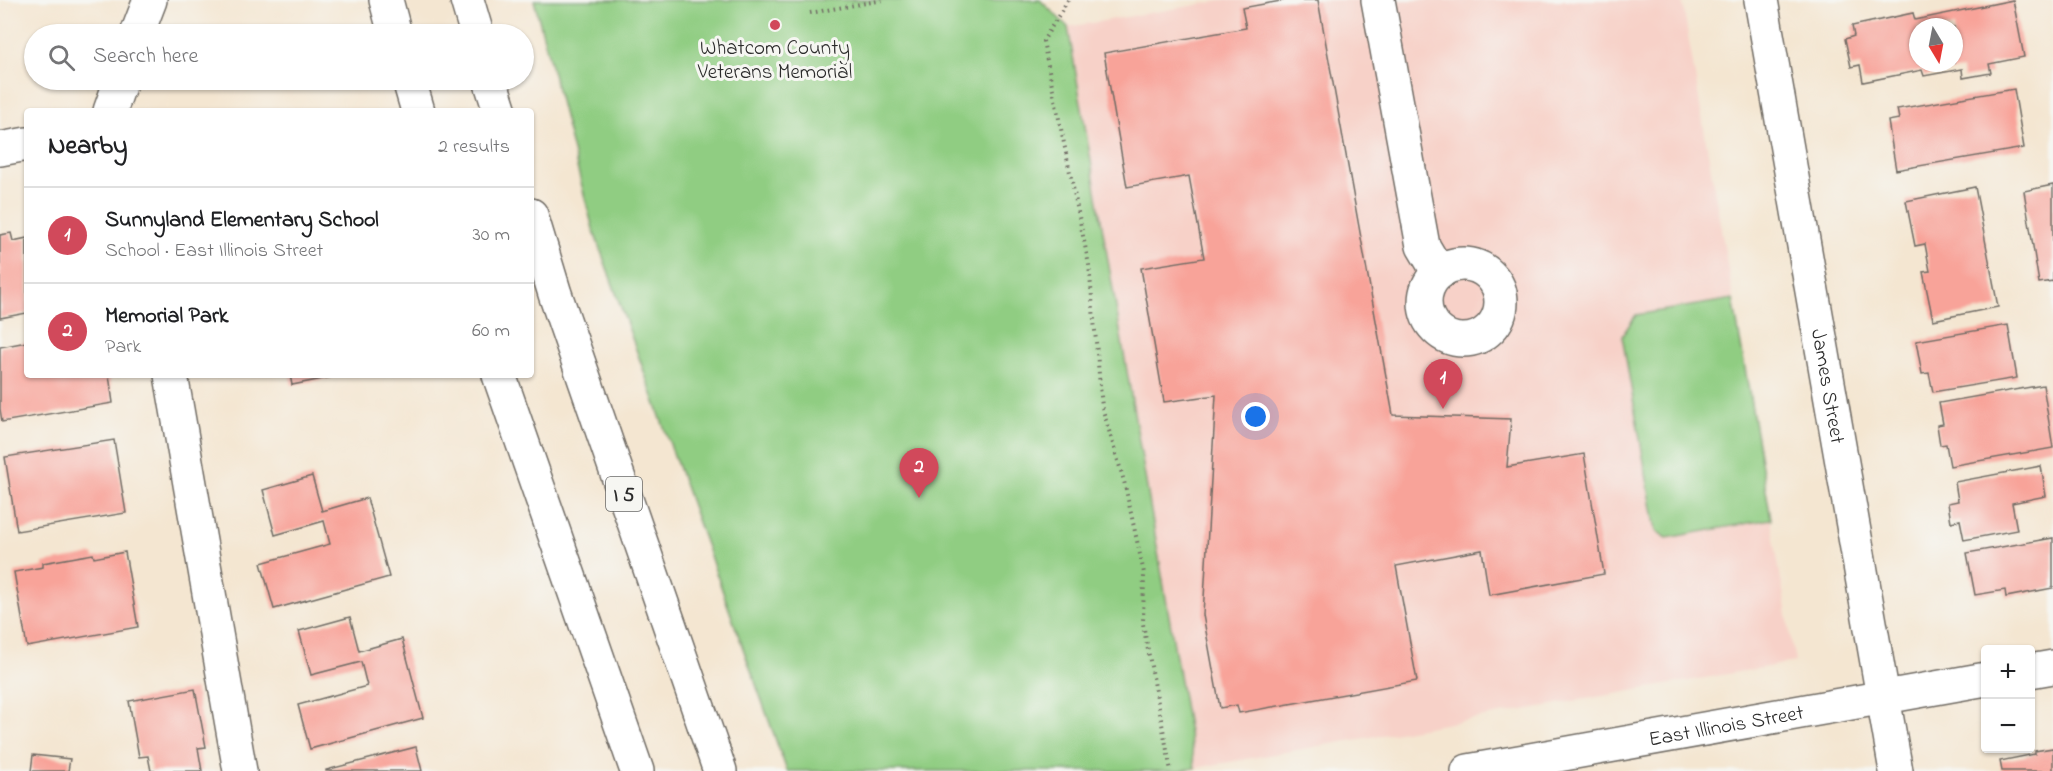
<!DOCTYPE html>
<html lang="en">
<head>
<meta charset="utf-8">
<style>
	:root { --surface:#fff; --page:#f2f2f2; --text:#202124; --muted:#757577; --line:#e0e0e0; --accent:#d1495b }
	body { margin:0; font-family:"Indie Flower",sans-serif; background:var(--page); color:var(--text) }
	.controls { position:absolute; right:18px; bottom:18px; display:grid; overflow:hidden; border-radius:6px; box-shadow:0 2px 4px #0004 }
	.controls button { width:54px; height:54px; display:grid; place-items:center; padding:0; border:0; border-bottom:2px solid var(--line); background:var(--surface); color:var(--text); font:30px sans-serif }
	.compass { position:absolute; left:1909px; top:18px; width:54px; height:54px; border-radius:50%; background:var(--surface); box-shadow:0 2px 4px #0004; rotate:170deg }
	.you { position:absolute; left:1256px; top:417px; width:21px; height:21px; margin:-15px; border:4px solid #fff; border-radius:50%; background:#1a73e8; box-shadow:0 0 0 9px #1a73e833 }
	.badge { display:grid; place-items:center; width:39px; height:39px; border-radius:50%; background:var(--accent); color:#fff; font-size:20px; font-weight:700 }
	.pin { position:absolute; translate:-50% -50px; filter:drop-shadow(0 2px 3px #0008) }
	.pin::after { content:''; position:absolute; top:32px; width:21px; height:18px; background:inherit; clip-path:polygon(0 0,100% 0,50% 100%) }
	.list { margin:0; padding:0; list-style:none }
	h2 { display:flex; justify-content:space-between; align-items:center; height:78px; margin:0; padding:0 24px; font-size:26px }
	h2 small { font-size:20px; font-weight:400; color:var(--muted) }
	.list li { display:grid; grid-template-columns:39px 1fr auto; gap:18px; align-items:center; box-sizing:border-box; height:96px; padding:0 24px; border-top:2px solid var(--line) }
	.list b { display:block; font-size:22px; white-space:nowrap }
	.list p { margin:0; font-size:20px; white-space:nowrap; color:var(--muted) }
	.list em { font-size:20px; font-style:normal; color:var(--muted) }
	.icon { flex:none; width:33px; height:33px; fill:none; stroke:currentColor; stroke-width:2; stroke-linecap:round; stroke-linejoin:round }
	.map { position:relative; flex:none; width:2053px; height:771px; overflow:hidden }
	.search { position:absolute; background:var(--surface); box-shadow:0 2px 4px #0004; left:24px; top:24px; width:510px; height:66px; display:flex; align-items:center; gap:15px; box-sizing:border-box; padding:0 21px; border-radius:33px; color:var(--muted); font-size:22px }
	.panel { position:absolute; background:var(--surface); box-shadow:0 2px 4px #0004; left:24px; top:108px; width:510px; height:270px; border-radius:6px }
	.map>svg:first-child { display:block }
	.built { fill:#f7d1c8 }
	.green { fill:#90cd82; stroke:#5e7c56; stroke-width:1.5 }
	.building { fill:#f8a399; fill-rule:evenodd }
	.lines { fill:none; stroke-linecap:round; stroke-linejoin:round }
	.minor-casing { stroke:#716c65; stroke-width:36 }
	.major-casing { stroke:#716c65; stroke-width:36 }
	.highway-casing { stroke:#716c65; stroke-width:36 }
	.path { stroke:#716c65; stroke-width:4; stroke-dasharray:1.5 4.5; stroke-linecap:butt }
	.minor { stroke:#fff; stroke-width:33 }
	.major { stroke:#fff; stroke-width:33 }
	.highway { stroke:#fff; stroke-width:33 }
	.poi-dot { fill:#d1495b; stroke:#f6f6f2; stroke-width:2 }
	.labels { text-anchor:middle; stroke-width:6; stroke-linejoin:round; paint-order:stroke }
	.shield { fill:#f6f6f2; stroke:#686867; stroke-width:1.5 }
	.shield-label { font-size:20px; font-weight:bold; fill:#2b2b2b }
	.poi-label { font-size:21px; fill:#2b2b2b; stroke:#f6f6f2 }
	.street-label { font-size:21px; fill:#2b2b2b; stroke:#f6f6f2 }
</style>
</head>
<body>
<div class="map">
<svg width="2053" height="771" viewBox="0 0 2053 771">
	<rect width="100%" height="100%" fill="#f6f6f2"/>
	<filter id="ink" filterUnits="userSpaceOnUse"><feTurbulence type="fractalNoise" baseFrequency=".0167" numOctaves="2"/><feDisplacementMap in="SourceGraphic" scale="12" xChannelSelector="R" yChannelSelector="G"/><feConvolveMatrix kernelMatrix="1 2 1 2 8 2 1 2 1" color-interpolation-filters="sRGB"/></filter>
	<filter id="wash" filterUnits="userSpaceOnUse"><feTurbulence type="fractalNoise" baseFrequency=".008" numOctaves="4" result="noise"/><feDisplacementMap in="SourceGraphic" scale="24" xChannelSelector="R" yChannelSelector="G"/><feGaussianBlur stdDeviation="1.35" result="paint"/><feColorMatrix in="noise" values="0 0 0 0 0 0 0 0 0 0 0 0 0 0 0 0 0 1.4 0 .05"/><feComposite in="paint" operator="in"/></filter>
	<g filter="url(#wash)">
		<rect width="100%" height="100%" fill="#f4e6d1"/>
		<!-- built -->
		<path class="built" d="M1226,0H1682L1795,662L1195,768L1068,27Z"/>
		<!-- green -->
		<g class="green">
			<path d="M534,0H1040L1068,27L1195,768L1178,771H787L593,229Z"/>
			<path d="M1733,299L1771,519L1667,538L1656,531L1622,336L1636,315Z"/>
		</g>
		<g id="blocks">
			<!-- building -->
			<g class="building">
				<path d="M1286,0H1318L1393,415L1511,419L1507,467L1584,454L1604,574L1489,595L1482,550L1396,566L1417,681L1239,713L1237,705L1220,708L1203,615L1216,395L1164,402L1141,268L1204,258L1189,176L1127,187L1104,53L1246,28L1242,8Z"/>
				<path d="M2013,0L2024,57L1989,64L1991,73L1963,78L1962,69L1924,76L1922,70L1863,82L1860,65L1851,67L1845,39L1854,36L1852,26L1913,13L1915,20ZM1918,27H1954V63H1918Z"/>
				<path d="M2014,89L2024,148L1896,170L1888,121L1899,119L1897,109Z"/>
				<path d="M2053,185V281L2039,283L2024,191Z"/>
				<path d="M1975,187L1998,307L1933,320L1923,272L1930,271L1925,244L1915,246L1906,201Z"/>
				<path d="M11,233L13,241L27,238V313L0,318V235Z"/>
				<path d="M2008,325L2017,378L1933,392L1929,373L1922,374L1916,341Z"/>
				<path d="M27,342V375H109L113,403L2,422L0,409V347Z"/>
				<path d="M290,375H338V376L292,385Z"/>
				<path d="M2043,385L2053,448L1950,466L1946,444L1940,445L1937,425L1943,424L1939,403Z"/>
				<path d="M114,440L126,513L17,531L5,457Z"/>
				<path d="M2041,466L2046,496L2012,503L2017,530L1964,540L1960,520L1951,522L1948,503L1958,501L1955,482Z"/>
				<path d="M312,476L322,511L367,498L389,577L274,609L261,563L330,544L324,521L275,535L263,490Z"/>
				<path d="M2053,538V588L2006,597L2005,590L1975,595L1967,553Z"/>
				<path d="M125,552L138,627L27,647L14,572L43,567V563L93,554L94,558Z"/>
				<path d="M350,617L359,651L402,639L423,718L310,749L298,705L367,686L361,662L311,675L299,631Z"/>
				<path d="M195,689L206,747L198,748L202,771H151L148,756L139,757L129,701Z"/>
				<path d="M416,747L422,771H326V770Z"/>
				<path d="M2053,748V771H2002L2000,761L2035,754V751Z"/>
				<path d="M33,755L70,759L68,771H31Z"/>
			</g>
		</g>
	</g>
	<g filter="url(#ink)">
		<use href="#blocks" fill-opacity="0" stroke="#716c65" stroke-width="1.5"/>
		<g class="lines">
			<defs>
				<g id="minor">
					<path d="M1378,0L1423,246L1439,273"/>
					<path d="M137,34L150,0"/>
					<path d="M110,111L121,80"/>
					<path d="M0,149L27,144"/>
					<circle cx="1463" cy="302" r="38"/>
					<path d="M171,375L240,771"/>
					<path d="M2030,671L2053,667"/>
					<path id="s1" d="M1468,771L1986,679"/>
				</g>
				<g id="major">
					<path id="s2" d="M1761,0L1896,771"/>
				</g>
				<g id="highway">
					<path d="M386,0L395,34"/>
					<path d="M467,0L477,34"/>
					<path d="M409,80L418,111"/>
					<path d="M490,80L500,111"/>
					<path d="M531,215L555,294L720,771"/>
					<path d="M499,375L637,771"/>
				</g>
			</defs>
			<!-- minor casing -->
			<use href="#minor" class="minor-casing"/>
			<!-- major casing -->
			<use href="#major" class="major-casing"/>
			<!-- highway casing -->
			<use href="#highway" class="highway-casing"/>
			<!-- path -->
			<g class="path">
				<path d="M1068,0L1043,41L1089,265L1102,407L1124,481L1144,573L1143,624L1171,771"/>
				<path d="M810,13L883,0"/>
			</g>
			<!-- minor -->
			<use href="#minor" class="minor"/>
			<!-- major -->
			<use href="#major" class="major"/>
			<!-- highway -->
			<use href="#highway" class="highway"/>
		</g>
	</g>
	<!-- markers -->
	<circle class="poi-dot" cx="775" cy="25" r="6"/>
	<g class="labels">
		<!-- shield labels -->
		<rect class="shield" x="606" y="477" width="36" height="34" rx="4.5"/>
		<g class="shield-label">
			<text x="624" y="501">I 5</text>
		</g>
		<!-- poi labels -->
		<g class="poi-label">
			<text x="775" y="54">Whatcom County<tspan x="775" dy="24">Veterans Memorial</tspan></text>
		</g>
		<!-- street labels -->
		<g class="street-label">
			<text dy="7" stroke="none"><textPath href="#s2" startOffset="392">James Street</textPath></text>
			<text dy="7" stroke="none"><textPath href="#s1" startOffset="262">East Illinois Street</textPath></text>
		</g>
	</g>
</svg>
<div class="controls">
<button>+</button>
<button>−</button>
</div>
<svg class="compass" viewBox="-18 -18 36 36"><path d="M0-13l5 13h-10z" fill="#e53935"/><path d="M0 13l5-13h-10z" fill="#757577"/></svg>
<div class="you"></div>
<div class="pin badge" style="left:1443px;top:409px">1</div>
<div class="pin badge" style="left:919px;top:498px">2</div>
<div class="search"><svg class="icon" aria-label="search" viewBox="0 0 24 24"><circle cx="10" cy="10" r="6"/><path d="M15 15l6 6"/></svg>Search here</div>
<section class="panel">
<h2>Nearby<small>2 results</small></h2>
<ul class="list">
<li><span class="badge">1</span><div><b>Sunnyland Elementary School</b><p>School · East Illinois Street</p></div><em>30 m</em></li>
<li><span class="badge">2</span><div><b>Memorial Park</b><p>Park</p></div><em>60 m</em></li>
</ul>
</section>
</div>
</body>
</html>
